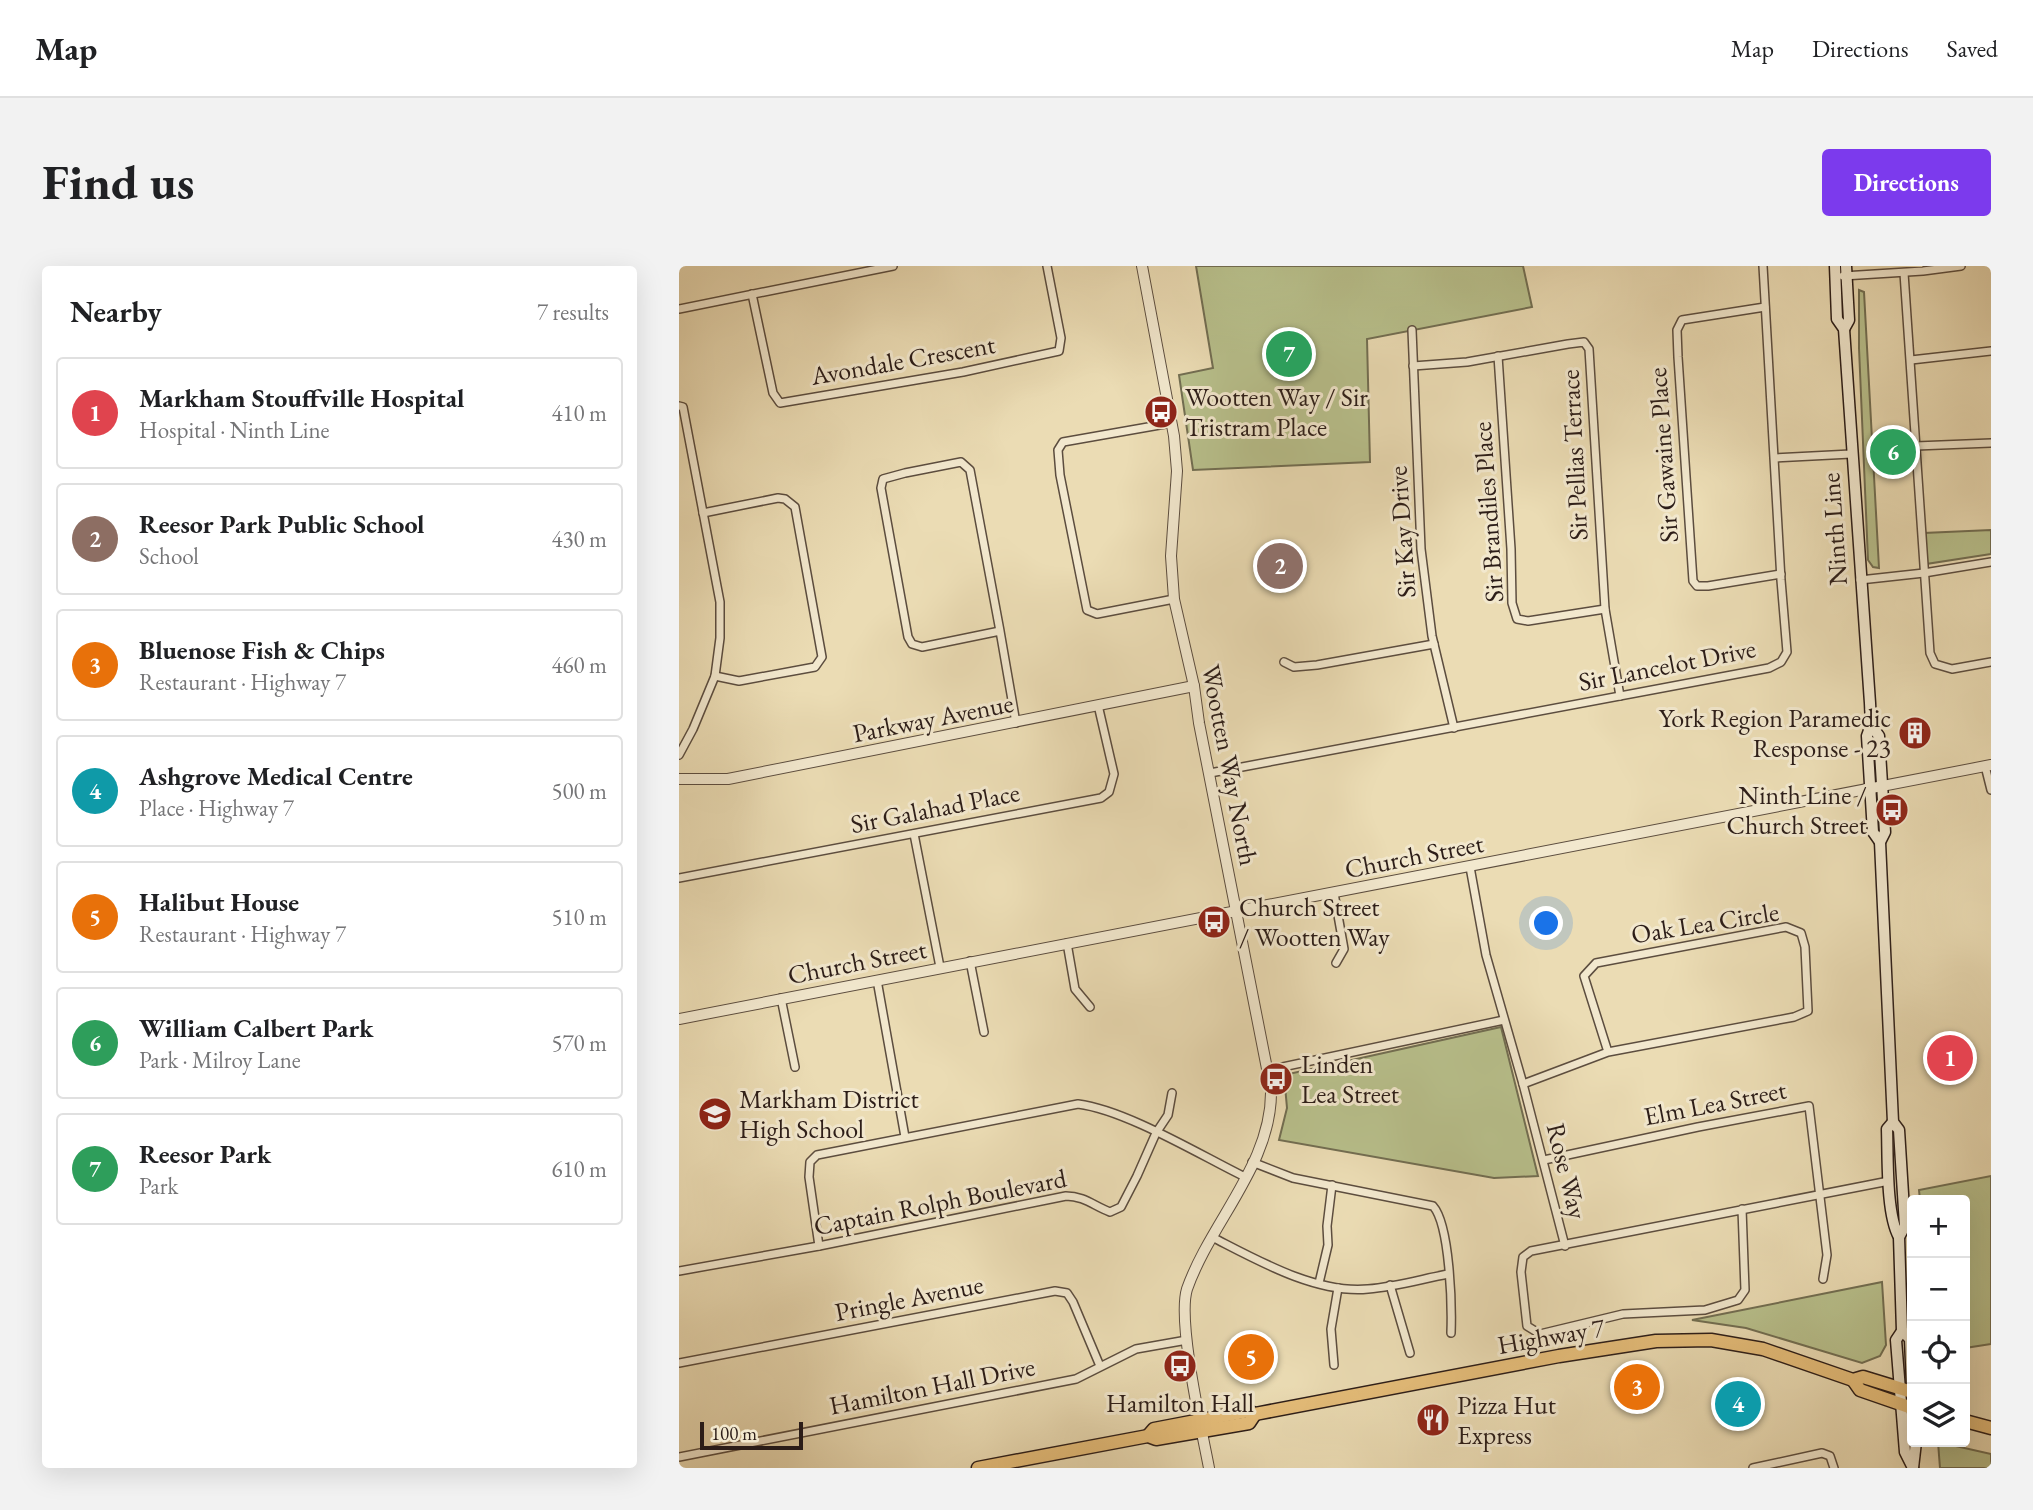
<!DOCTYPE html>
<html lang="en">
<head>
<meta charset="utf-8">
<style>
	:root { --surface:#fff; --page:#f2f2f2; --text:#202124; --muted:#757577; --line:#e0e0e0; --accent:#7c3aed }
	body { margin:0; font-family:"EB Garamond",serif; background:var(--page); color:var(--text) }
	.controls { position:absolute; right:21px; bottom:21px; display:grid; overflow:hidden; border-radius:7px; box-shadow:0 7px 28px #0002 }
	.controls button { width:63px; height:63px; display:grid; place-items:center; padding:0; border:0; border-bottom:2px solid var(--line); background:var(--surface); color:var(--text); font:35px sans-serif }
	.scale { position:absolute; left:21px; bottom:18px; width:103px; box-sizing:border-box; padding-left:7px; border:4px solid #2c1d18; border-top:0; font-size:19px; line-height:24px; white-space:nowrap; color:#2c1d18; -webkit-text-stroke:5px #f2e8ce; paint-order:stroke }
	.you { position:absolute; left:868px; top:658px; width:24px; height:24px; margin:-18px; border:5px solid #fff; border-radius:50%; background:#1a73e8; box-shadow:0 0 0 10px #1a73e833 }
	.badge { display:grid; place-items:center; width:46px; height:46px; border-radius:50%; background:var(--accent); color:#fff; font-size:23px; font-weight:700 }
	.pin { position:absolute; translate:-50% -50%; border:4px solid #fff; box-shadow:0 2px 7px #0006 }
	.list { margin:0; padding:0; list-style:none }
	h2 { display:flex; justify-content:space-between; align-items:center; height:91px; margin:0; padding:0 28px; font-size:30px }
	h2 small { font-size:23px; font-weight:400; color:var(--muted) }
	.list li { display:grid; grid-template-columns:46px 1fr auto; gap:21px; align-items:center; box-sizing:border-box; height:112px; margin:0 14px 14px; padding:0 14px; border:2px solid var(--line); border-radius:7px }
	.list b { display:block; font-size:26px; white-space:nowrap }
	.list p { margin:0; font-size:23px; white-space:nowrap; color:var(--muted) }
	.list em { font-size:23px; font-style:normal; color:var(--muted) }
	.icon { flex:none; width:38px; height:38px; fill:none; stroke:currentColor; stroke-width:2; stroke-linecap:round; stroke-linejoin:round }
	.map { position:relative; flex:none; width:1312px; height:1202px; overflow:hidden; border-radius:7px }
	header { display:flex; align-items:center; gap:42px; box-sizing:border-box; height:98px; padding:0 35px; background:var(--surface); border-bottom:2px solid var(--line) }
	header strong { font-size:33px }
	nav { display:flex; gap:38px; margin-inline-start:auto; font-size:24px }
	.intro { display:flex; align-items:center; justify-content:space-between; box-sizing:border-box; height:168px; padding:0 42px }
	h1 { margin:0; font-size:49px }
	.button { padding:18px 32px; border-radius:7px; background:var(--accent); color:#fff; font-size:24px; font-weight:700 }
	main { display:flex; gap:42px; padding:0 42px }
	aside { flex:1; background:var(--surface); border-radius:7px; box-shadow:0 7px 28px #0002 }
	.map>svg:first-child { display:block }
	.green { fill:#b8c08c; stroke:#726e52; stroke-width:2 }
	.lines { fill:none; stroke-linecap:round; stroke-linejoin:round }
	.minor-casing { stroke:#5c4d3f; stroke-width:10 }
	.tertiary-casing { stroke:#5c4d3f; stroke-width:12 }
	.secondary-casing { stroke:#2c1d18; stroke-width:13 }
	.primary-casing { stroke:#2c1d18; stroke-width:15 }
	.minor { stroke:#f2e8ce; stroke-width:7 }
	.tertiary { stroke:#f2e8ce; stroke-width:10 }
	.secondary { stroke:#f2e8ce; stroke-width:10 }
	.primary { stroke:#e6be7a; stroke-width:12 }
	.labels { text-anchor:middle; stroke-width:6; stroke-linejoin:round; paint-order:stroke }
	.street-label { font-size:26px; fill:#2c1d18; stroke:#f2e8ce }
	.poi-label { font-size:26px; fill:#2c1d18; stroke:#f2e8ce; text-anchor:start }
</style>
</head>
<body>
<header>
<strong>Map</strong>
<nav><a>Map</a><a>Directions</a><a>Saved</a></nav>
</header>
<div class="intro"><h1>Find us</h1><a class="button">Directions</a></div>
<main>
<aside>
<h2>Nearby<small>7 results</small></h2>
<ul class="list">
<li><span class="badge" style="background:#e0444e">1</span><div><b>Markham Stouffville Hospital</b><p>Hospital · Ninth Line</p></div><em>410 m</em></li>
<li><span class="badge" style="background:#8d6e63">2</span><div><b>Reesor Park Public School</b><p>School</p></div><em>430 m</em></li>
<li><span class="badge" style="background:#e8710a">3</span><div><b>Bluenose Fish &amp; Chips</b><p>Restaurant · Highway 7</p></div><em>460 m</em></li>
<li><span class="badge" style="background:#0f9aa8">4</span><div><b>Ashgrove Medical Centre</b><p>Place · Highway 7</p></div><em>500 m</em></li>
<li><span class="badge" style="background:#e8710a">5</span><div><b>Halibut House</b><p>Restaurant · Highway 7</p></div><em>510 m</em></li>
<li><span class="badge" style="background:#2e9e5b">6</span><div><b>William Calbert Park</b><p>Park · Milroy Lane</p></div><em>570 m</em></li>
<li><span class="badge" style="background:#2e9e5b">7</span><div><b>Reesor Park</b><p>Park</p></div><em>610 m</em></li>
</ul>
</aside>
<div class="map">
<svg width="1312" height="1202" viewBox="0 0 1312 1202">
	<rect width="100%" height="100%" fill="#ebdcb4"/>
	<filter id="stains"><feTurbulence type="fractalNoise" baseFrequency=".00286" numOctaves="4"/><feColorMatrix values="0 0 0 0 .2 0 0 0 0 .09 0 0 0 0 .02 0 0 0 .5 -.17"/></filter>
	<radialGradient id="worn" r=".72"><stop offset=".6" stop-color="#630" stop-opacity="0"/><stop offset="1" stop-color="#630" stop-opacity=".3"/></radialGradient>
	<!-- green -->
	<g class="green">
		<path d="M517,0H844L853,41L688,73L691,196L514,204L500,109L534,102Z"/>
		<path d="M1180,24L1185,26L1200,302L1194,301L1189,294L1180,82Z"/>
		<path d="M1232,174L1233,190L1197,194L1196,176Z"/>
		<path d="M1312,264V288L1247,298L1245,267Z"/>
		<path d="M822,761L859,910L815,912L600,874L608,842L605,809Z"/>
		<path d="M1312,910V1078L1286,1082V934H1241L1240,924Z"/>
		<path d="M1203,1016L1207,1079L1201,1090L1183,1097L1067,1062L1013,1054Z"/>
		<path d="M1259,1176L1312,1188V1202H1261Z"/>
	</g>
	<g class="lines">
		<defs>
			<g id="minor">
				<path d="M1225,7L1251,387L1256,398L1273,403L1312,396"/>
				<path d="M1164,10L1244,5L1282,0"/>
				<path d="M73,28L94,127L101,137L284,106L380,85L382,72L368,0"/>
				<path d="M1086,41L1003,54L998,64L999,91L1014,315L1018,320H1029L1102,308"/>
				<path d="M0,43L214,0"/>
				<path d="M733,64L742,283L753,370L775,462"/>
				<path d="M819,90L832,283L833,337L838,353L849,355L926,343"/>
				<path d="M1232,94L1312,85"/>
				<path d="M734,100L788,96L889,78L905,76L910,83L926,343L941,430"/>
				<path d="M0,140L4,141L41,336V372L36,410L14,463L0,489"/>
				<path d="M492,157L384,176L379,184L381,209L408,344L418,348L495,333"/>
				<path d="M1237,180L1312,177"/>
				<path d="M1096,192L1172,188"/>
				<path d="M24,247L99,232L106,233L116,241L143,391L136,401L60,415L36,410"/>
				<path d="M1181,314L1245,307L1312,296"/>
				<path d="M321,365L291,204L282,196L226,207L204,213L202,222L229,371L233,378L243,381L321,365L337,457"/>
				<path d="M605,396L615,401L638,399L755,378"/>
				<path d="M1306,500L1312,524"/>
				<path d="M531,507L1090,402L1102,396L1108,386L1102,314L1084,0"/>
				<path d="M235,568L261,701"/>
				<path d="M791,601L807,689L844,818L886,980"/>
				<path d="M0,612L422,532L430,526L435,508L419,439"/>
				<path d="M655,627L665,683L657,697"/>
				<path d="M388,677L396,723L411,741"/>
				<path d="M291,695L305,766"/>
				<path d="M198,714L226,871"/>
				<path d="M102,732L116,801"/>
				<path d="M589,804L825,754"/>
				<path d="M844,818L929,786L905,710L917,697L1107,661L1122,667L1126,681L1129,745L1115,751L929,786"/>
				<path d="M865,894L1019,861L1130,840L1148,989L1144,1013"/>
				<path d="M573,896L614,912L754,940C771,959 773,1040 772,1067"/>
				<path d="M1063,943L1066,1024L1059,1034L1026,1044L944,1048L861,1068L848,1060L842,1006L844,991L852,985L1210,915"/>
				<path d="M533,971C578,994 637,1028 689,1023C716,1021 743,1013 769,1008"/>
				<path d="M140,980L130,911L131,896L138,889L399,838C447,844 521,889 566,911"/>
				<path d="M0,1005L140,980L387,930C405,930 415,940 431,946L442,941L458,910L477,867L489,849L493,827"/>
				<path d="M640,1017L649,979L648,960L653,919"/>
				<path d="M711,1019L731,1087"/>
				<path d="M0,1097L376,1025L388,1027L394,1036L421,1100"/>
				<path d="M655,1099L652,1063L659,1022"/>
				<path d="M0,1191L397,1113L457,1083L508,1074"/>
				<path d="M1074,1202L1143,1187L1151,1190L1155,1202"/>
			</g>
			<g id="tertiary">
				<path d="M463,0L495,170L498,205L492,290L495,333L515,420L520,457L592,823C594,897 532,955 508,1023C498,1055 523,1165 530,1202"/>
				<path d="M0,513H49L515,420"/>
				<path d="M0,753L1312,499"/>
			</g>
			<g id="secondary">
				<path d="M1156,0L1158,53L1165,63L1191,437L1192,459L1188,470L1194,566L1201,576"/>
				<path d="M1165,63L1170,54L1167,0"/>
				<path d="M1192,459L1200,470L1206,566L1201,576L1214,856L1220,864L1226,960L1220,971"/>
				<path d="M1214,856L1208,863C1209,891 1207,948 1220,971L1223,1065L1217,1074L1226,1186L1234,1202"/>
				<path d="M1223,1065L1231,1073L1233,1120"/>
				<path d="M1234,1202L1237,1176"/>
			</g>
			<g id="primary">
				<path d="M1174,1114L1181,1124L1233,1142"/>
				<path d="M1286,1155L1312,1162"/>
				<path d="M469,1170L475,1163L569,1145L576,1148L880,1090L977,1075L1032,1074L1084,1083L1174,1114L1184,1111L1233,1126"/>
				<path d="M299,1202L469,1170L477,1173L570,1157L576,1148"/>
			</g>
		</defs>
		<!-- minor casing -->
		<use href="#minor" class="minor-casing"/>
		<!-- tertiary casing -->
		<use href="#tertiary" class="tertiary-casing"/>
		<!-- secondary casing -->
		<use href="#secondary" class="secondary-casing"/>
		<!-- primary casing -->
		<use href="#primary" class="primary-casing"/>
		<!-- minor -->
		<use href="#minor" class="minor"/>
		<!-- tertiary -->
		<use href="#tertiary" class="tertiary"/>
		<!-- secondary -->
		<use href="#secondary" class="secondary"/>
		<!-- primary -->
		<use href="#primary" class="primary"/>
	</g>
	<!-- icons -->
	<defs>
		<symbol id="bus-disc" viewBox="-11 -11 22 22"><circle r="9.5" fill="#8f2418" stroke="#f2e8ce"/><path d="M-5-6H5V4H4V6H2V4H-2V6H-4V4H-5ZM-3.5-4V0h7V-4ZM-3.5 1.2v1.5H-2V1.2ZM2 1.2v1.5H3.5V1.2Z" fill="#fff"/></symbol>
		<symbol id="building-disc" viewBox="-11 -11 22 22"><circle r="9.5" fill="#8f2418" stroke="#f2e8ce"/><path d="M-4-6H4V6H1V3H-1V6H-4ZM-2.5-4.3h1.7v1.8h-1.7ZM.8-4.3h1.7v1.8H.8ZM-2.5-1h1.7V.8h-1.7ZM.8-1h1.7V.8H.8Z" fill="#fff"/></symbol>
		<symbol id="school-disc" viewBox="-11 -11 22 22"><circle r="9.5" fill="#8f2418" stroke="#f2e8ce"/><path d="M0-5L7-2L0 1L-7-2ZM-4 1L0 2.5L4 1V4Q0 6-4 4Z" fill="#fff"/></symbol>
		<symbol id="restaurant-disc" viewBox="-11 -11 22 22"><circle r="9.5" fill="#8f2418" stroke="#f2e8ce"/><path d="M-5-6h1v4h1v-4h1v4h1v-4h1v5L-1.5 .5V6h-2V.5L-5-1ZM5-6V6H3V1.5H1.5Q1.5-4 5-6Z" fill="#fff"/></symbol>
	</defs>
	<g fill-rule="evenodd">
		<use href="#bus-disc" x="463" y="127" width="38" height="38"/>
		<use href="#building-disc" x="1217" y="448" width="38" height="38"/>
		<use href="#bus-disc" x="1194" y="525" width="38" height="38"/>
		<use href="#bus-disc" x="516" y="637" width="38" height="38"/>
		<use href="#bus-disc" x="578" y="794" width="38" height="38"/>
		<use href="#school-disc" x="17" y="829" width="38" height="38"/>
		<use href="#bus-disc" x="482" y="1081" width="38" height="38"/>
		<use href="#restaurant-disc" x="735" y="1135" width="38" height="38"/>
	</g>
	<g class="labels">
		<!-- street labels -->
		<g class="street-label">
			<text transform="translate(224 94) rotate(-10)" y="9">Avondale Crescent</text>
			<text transform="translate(895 189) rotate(-93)" y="9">Sir Pellias Terrace</text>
			<text transform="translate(984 189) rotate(-94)" y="9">Sir Gawaine Place</text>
			<text transform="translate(809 246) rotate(-94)" y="9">Sir Brandiles Place</text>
			<text transform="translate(1155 263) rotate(-94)" y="9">Ninth Line</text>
			<text transform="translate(723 266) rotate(-94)" y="9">Sir Kay Drive</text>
			<text transform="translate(988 399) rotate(-11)" y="9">Sir Lancelot Drive</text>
			<text transform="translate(254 452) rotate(-11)" y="9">Parkway Avenue</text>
			<text transform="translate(551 499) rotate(79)" y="9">Wootten Way North</text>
			<text transform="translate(256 542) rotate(-11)" y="9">Sir Galahad Place</text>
			<text transform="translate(735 590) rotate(-11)" y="9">Church Street</text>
			<text transform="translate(1026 657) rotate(-9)" y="9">Oak Lea Circle</text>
			<text transform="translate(178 696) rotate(-11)" y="9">Church Street</text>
			<text transform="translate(1036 837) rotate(-11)" y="9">Elm Lea Street</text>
			<text transform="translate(888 905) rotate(76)" y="9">Rose Way</text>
			<text transform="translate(261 936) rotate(-11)" y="9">Captain Rolph Boulevard</text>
			<text transform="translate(230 1032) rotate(-11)" y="9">Pringle Avenue</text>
			<text transform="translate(872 1070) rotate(-10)" y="9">Highway 7</text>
			<text transform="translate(253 1120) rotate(-11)" y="9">Hamilton Hall Drive</text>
		</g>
		<!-- poi labels -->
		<g class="poi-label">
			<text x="506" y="140">Wootten Way / Sir<tspan x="506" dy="30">Tristram Place</tspan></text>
			<text x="1212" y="461" text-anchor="end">York Region Paramedic<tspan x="1212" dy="30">Response - 23</tspan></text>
			<text x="1188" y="538" text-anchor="end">Ninth Line /<tspan x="1188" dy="30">Church Street</tspan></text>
			<text x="560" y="650">Church Street<tspan x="560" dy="30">/ Wootten Way</tspan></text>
			<text x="622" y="807">Linden<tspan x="622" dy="30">Lea Street</tspan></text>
			<text x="60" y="842">Markham District<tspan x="60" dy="30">High School</tspan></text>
			<text x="501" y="1146" text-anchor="middle">Hamilton Hall</text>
			<text x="778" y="1148">Pizza Hut<tspan x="778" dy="30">Express</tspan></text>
		</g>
	</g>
	<rect width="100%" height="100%" filter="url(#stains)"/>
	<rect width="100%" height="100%" fill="url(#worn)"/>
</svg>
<div class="controls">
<button>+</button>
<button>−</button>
<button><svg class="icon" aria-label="locate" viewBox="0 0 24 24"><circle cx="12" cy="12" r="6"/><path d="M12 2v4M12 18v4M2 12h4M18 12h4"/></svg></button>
<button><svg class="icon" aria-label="layers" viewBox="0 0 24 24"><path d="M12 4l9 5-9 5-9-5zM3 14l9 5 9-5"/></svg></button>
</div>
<div class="scale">100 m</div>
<div class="you"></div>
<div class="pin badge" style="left:1271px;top:792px;background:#e0444e">1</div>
<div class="pin badge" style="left:601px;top:300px;background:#8d6e63">2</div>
<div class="pin badge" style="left:958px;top:1121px;background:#e8710a">3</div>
<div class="pin badge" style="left:1059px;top:1138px;background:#0f9aa8">4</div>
<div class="pin badge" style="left:572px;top:1091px;background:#e8710a">5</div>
<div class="pin badge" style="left:1214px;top:186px;background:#2e9e5b">6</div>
<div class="pin badge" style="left:610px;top:88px;background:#2e9e5b">7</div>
</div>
</main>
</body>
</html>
